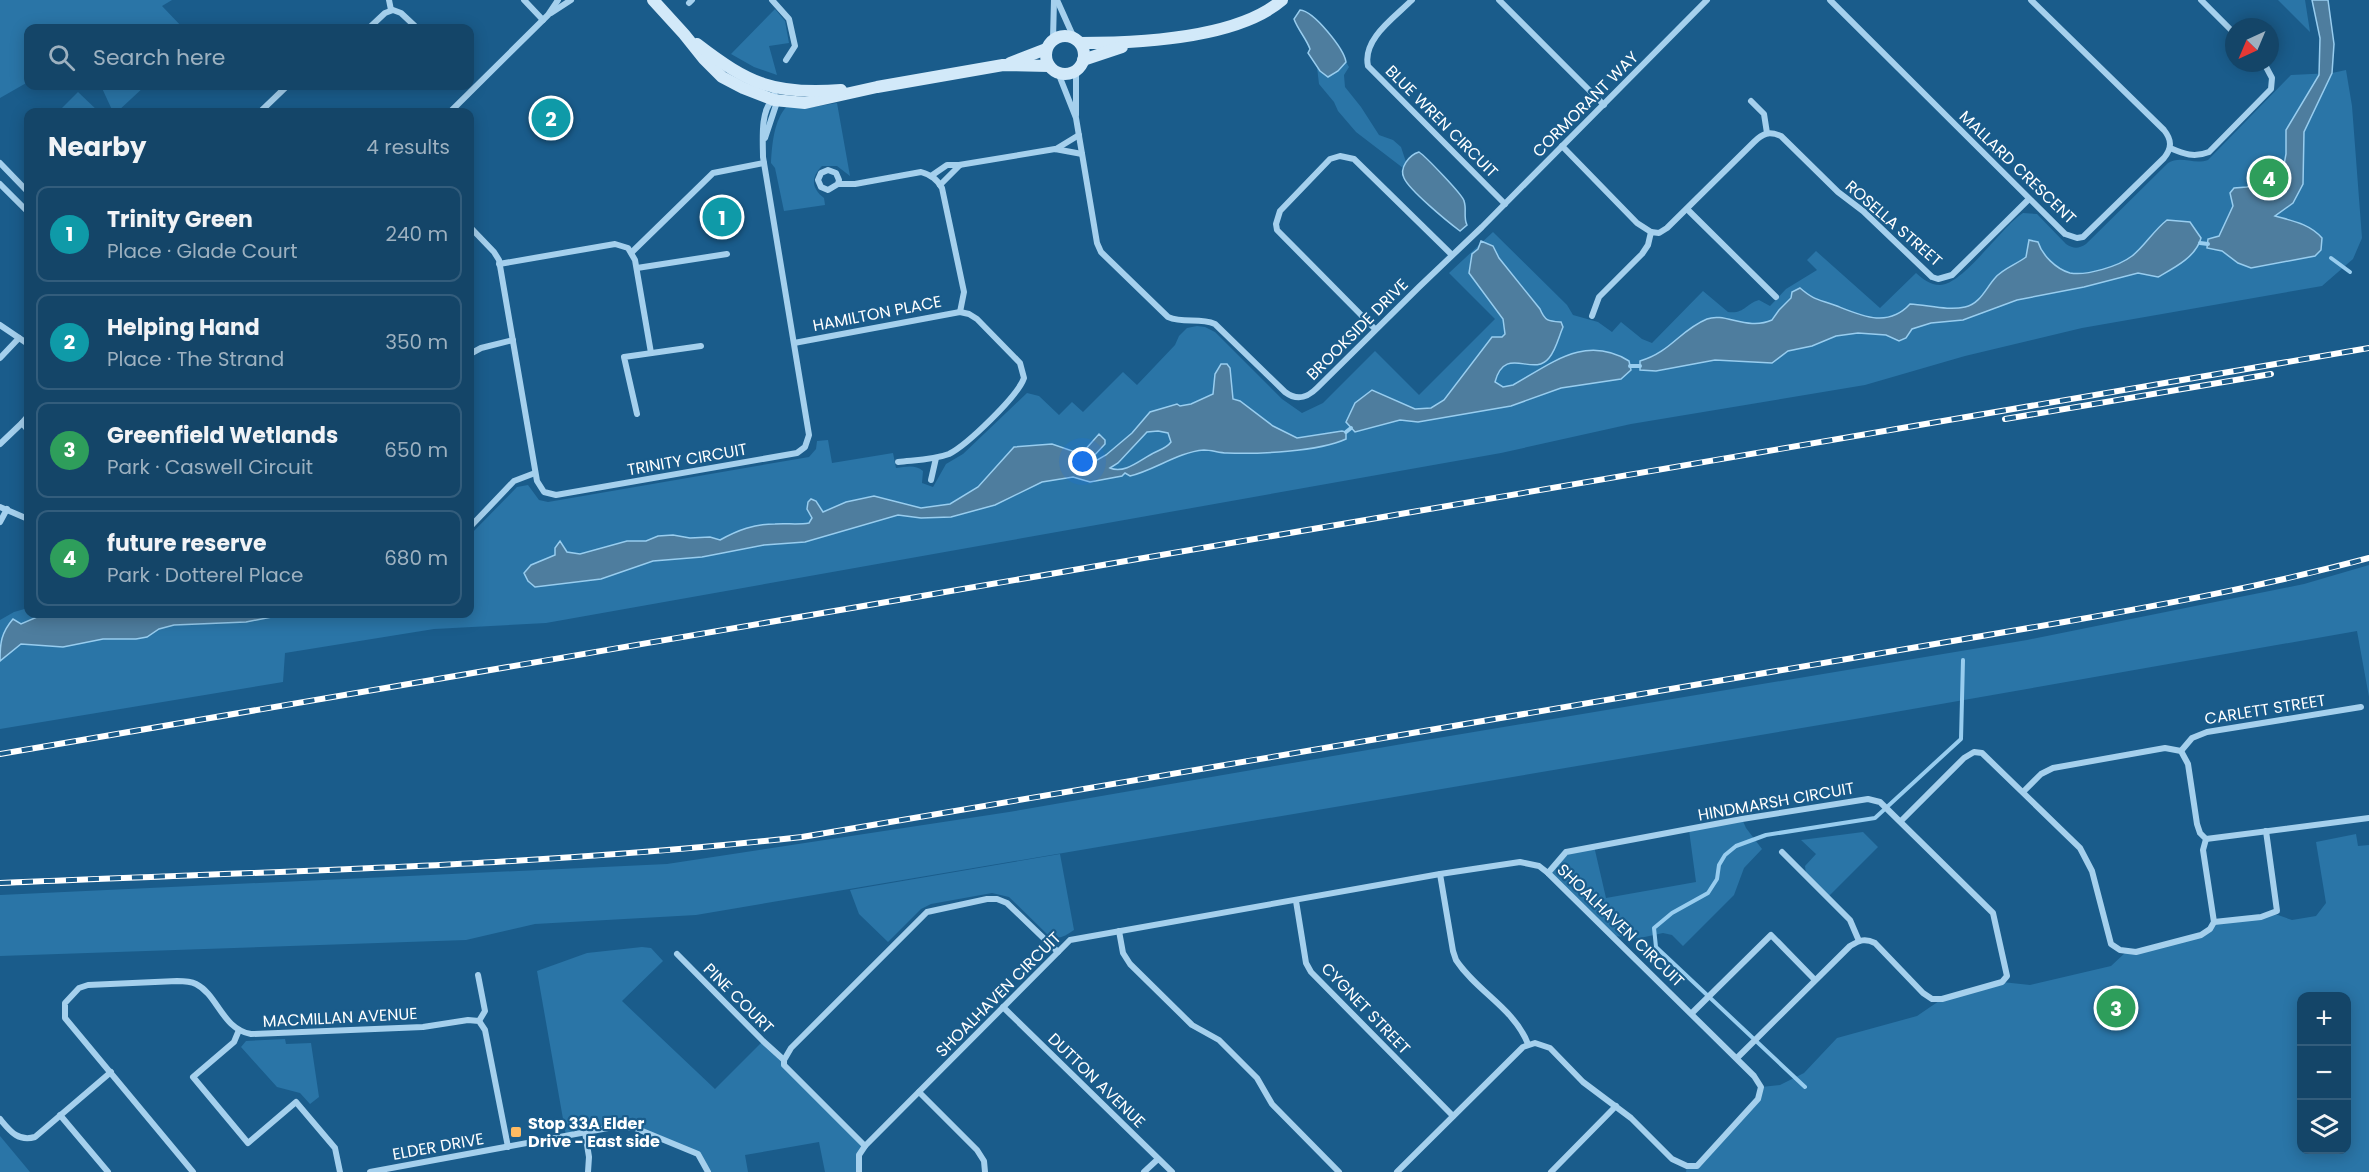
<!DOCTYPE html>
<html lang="en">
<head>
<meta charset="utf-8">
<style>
	:root { --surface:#144568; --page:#1d4c6e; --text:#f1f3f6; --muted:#9db1c0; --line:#335d7c; --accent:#8abfa5 }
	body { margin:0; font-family:Poppins,sans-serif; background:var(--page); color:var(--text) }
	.controls { position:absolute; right:18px; bottom:18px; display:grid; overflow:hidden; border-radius:12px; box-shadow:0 3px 15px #0003 }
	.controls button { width:54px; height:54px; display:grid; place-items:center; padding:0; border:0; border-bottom:2px solid var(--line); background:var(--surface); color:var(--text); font:30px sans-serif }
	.compass { position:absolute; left:2225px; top:18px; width:54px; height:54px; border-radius:50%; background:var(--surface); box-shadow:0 3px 15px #0003; rotate:224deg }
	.you { position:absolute; left:1083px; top:462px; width:21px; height:21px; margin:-15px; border:4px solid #fff; border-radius:50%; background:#1a73e8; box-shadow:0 0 0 9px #1a73e833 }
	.badge { display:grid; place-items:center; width:39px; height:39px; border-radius:50%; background:var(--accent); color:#fff; font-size:20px; font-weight:700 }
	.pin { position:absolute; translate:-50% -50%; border:3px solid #fff; box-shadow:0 2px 6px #0006 }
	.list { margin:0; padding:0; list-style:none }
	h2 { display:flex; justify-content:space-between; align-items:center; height:78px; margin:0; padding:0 24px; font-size:26px }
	h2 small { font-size:20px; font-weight:400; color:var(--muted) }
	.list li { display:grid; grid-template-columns:39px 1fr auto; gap:18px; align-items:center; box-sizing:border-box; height:96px; margin:0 12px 12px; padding:0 12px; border:2px solid var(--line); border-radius:12px }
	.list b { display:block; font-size:22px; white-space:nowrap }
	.list p { margin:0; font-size:20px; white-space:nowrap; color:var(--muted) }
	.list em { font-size:20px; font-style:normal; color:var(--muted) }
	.icon { flex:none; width:33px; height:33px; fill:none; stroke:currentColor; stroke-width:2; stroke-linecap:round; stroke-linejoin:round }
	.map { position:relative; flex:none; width:2369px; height:1172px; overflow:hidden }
	.search { position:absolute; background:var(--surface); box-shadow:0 3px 15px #0003; left:24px; top:24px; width:450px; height:66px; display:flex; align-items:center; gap:15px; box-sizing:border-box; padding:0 21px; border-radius:12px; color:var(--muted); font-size:22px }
	.panel { position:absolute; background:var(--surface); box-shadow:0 3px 15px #0003; left:24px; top:108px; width:450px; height:510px; border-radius:12px }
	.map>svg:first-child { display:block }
	.green { fill:#2a75a7; fill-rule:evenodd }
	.water { fill:#4e7d9e; stroke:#98cdef; stroke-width:1.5; fill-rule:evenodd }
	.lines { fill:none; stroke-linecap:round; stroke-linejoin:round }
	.stream { stroke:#98cdef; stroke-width:4 }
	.street { stroke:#a5d0ed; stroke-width:6 }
	.secondary { stroke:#d2e9f9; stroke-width:12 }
	.rail-casing { stroke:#fff; stroke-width:6 }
	.rail { stroke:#1a5c8b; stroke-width:4; stroke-dasharray:11; stroke-linecap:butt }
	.poi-dot { fill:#ffbb62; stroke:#1a5c8b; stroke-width:2 }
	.labels { text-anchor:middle; stroke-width:4.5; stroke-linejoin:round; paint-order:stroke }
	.street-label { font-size:16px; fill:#fff; stroke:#1a5c8b }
	.poi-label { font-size:16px; font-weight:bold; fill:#fff; stroke:#1a5c8b; text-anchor:start }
</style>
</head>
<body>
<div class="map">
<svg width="2369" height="1172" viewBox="0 0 2369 1172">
	<rect width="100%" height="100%" fill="#1a5c8b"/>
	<!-- green -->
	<g class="green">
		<path d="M0,0H172L162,6L183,28H28V82L0,98Z"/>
		<path d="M2278,0H2305L2310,32Z"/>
		<path d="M775,9L785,21L789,43L769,46L777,75L754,67L731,54Z"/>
		<path d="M1346,62L1349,67L1344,75L1345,87L1361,107L1379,135L1393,140L1401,147L1406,162L1403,168L1356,132L1338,111L1334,102L1319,84L1317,67L1320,71L1333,74Z"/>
		<path d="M2346,70L2352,106L2362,238L2353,259L2322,286L2082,328L1965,356L1865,385L1631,424L1501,453L546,623L434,629L285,653L283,682L0,729V620L14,612L28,608V614H470V535L517,487L528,485L539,500L548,502L809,457L816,449L817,441L828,440L832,463L893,453L896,468C906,467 915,464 923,471L922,483L933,487L946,464L963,454L1027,393L1039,396L1059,415L1072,402L1083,412L1123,372L1137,385L1175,345L1179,336L1187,328L1197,326L1205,327L1215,332L1282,399L1302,413L1323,403L1375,351L1419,395L1495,319L1449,273L1493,232L1567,305L1573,315L1598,322L1612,332L1621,322L1642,339L1652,343L1703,291L1728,312C1745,314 1745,304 1759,300L1770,306L1786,289L1817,270L1807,260L1816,251L1880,308L1916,273C1923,279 1930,285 1940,285C1963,285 2002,226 2023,213L2037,214L2066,244C2074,249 2078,249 2086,244L2168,163C2181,155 2193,165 2208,160L2291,75L2332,73Z"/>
		<path d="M101,86H145L117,112H113Z"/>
		<path d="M78,92L99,112H60L59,111Z"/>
		<path d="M837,103L850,176L837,166H822C811,177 811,188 824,198L825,205L784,211L775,168L771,163C772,144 774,120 787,106L807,108Z"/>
		<path d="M2369,565V697L2357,631L1861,718L696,915L535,924L466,940L0,956V895L667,864L1009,812L1408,743L2027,640L2304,584Z"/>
		<path d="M1742,819L1746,828L1762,849L1744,868L1734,895L1683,946L1672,935L1663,933L1640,938L1613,936L1548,873L1566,852L1594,846L1606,898L1696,882L1689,830Z"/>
		<path d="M1863,832L1878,847L1829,896L1806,874L1805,866L1816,854L1801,840Z"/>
		<path d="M2356,834L2358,846L2369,845V1172H1686L1687,1166H1697L1750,1108L1761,1087L1780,1085L1804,1073L1837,1038L1917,1016L1942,999L2002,982L2030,985L2111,966L2126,952L2201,935L2214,922L2275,914L2292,920L2316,916L2326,903L2316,842ZM2302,996H2346V1150H2302Z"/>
		<path d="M1060,854L1074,930C1065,936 1060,940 1049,936L1009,897L992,893L931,904L921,909L888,942L859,914L850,890Z"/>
		<path d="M642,947L651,948L663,961L622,1001L715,1089L763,1041L784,1060V1065L865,1146L859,1155V1172H825L819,1142L745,1155L748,1172H708L698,1154L658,1136L619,1126L566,1136L537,971L587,953Z"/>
		<path d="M285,1039L286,1044L311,1043L319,1097L310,1104L300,1093L277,1087L241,1047L246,1041Z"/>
		<path d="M0,1136L30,1172H0Z"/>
	</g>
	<!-- water -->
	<g class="water">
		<path d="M2312,0H2328L2334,44L2332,73L2304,132L2303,184L2293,203L2275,216C2293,221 2310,224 2322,238L2321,250L2315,256L2251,268L2238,263L2222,251L2207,248L2208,239L2219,236L2233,206L2230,193L2234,188L2247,187L2283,170L2286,154V130L2319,75L2320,38Z"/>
		<path d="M1300,10C1314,11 1344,49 1346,62L1338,71L1328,77L1320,71L1308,53L1310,49C1306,38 1298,30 1294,19Z"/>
		<path d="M1419,152C1425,156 1463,195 1464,201C1467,209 1463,217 1467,225L1460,231C1448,222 1409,190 1404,178C1399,168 1409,155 1419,152Z"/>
		<path d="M2167,220L2190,222L2201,238C2196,257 2174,268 2158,277L2138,273L2084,287L2017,300L1963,320L1931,323L1912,329L1906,338L1899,341L1886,335L1858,333L1836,336L1812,346L1788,351L1772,363L1715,360L1656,371L1640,370V361C1671,352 1680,330 1707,319C1725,312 1747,331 1772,320L1779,310L1791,298L1792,292L1800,288C1815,301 1819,299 1837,306C1862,316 1888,328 1910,304C1928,305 1948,311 1965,307C1980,304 1986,288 1995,278C2002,269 2017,264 2026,257L2029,240L2038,242C2042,255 2056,269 2070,273C2087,276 2119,266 2132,256C2144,247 2153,231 2167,220Z"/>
		<path d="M1481,241L1493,246L1499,258L1540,309C1545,321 1548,321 1561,322L1563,327C1559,336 1556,350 1549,358C1533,378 1505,344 1495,382L1503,387L1513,385C1551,364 1585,334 1629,361L1631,370L1621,379L1561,388L1511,406L1418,422L1400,420L1355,432L1346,422L1355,403L1372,390L1415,409L1431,408L1444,400L1492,337H1502L1505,334L1503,319L1469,273L1472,254L1478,249Z"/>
		<path d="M1221,364H1227L1230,368L1233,399L1240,401L1273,426L1297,438L1342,431L1346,432V439C1318,452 1258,454 1227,453C1219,453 1212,450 1204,450C1178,452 1155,470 1130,476L1125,473L1122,476L1090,482L1073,477L1042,482L995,505L951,517L921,518L898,515L805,542L764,545L702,557L653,561L601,579L535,587L528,581L524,573L531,565L555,555V548L560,541L567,552L580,554L627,541H646L658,536L673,535L690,538L710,537L720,540C738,530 754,524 775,524C787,523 797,525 809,523L812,518L807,509L808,502L811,499L816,501L823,512L846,502L874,496L921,508L950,504L978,487L1014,447L1052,444L1078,453L1084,451L1099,434L1105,440V444L1090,460L1092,463L1106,455L1132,433L1150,412L1177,404L1180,406L1191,404L1213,394L1215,374ZM1158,431L1168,433L1171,442C1166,449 1158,450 1150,455C1139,461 1124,474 1110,468L1118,463L1147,432Z"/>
		<path d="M44,614H287L246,622L174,625L159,629L147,637L136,639H103L63,647L21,644L0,661C0,643 1,633 13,619L21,624Z"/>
	</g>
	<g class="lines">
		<!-- stream -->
		<g class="stream">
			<path d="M2200,243L2208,244"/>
			<path d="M2331,258L2350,272"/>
			<path d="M1630,366H1640"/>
			<path d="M1346,432L1351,428"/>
			<path d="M1805,1087L1656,947L1654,928L1672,913L1708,893L1717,879L1719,865L1725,855L1736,846L1766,835L1875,818L1961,739L1963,660"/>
		</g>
		<!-- street -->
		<g class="street">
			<path d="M389,0L391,10"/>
			<path d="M524,0L543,20"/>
			<path d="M772,0L789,19L795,46L786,60"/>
			<path d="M1057,0L1074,38"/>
			<path d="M1412,0C1395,17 1362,39 1368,66L1505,204"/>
			<path d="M1499,0L1604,105"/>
			<path d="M1830,0L2065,234L2077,238L2083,237L2164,158C2172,148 2172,140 2164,130L2031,0"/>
			<path d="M2201,0L2234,33"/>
			<path d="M689,3L692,0"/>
			<path d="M551,13L571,0"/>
			<path d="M369,28L385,13L393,10L401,13L417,28"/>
			<path d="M1053,39L1054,0"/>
			<path d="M1059,75L1076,118L1097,243L1101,252L1168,317C1184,324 1199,317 1215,324L1285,392C1297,401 1307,398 1317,388L1419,287L1482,227L1707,0"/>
			<path d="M1751,101L1764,114L1767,133"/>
			<path d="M260,112L287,86"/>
			<path d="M450,112L548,15L558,0"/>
			<path d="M1076,115V71"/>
			<path d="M765,138L776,105L774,100L775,88"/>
			<path d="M1562,146L1637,223L1651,232"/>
			<path d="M2170,148C2184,154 2194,158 2209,152L2271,89L2272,78L2264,63"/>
			<path d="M1056,149L1079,135"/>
			<path d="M0,163L28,192"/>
			<path d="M931,176L947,165H959L1055,149L1082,154"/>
			<path d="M0,184L28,212"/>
			<path d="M838,184L839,180L836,173L828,170L821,173L818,180L821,187L828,190L838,184H855L921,172C931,175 937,179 942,188L964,292L960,312"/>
			<path d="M940,185L959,166"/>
			<path d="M1688,210L1776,297"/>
			<path d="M470,227L494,252L499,260L537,481L544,492L556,495L797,453L805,447L809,435L763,157C763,142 760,110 773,100"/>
			<path d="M632,252L713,173L764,163"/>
			<path d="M499,264L615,244L628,248L635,260L651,353"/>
			<path d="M637,268L727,254"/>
			<path d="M1592,316L1599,297L1642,254L1648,245L1651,232L1659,233L1667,228L1754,142C1763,133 1769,131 1781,136L1838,192L1863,211L1932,277L1938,279L1952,275L2029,199"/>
			<path d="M0,325L28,344"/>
			<path d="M1375,329L1277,230L1276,224L1280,211L1330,159L1340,156L1354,159L1452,255"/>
			<path d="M794,343L960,312L969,314L977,319L1020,363L1024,378C1018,396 967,445 949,454C933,460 915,460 898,462"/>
			<path d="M470,354L481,348L513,340"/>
			<path d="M0,358L19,338"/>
			<path d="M637,414L624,357L701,346"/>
			<path d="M28,416L22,423L28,430"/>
			<path d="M0,444L22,423"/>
			<path d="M931,480L936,458"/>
			<path d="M0,507L28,519"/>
			<path d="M0,522L7,509"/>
			<path d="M470,527L514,481L535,473"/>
			<path d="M2181,751L2192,738L2207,732L2361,707"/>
			<path d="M2023,792L2041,774L2053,768L2165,748L2181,751"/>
			<path d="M1901,821L1964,758L1974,752L1982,753L2080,848L2092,871L2111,944L2120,950L2136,952L2201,935L2210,929L2214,922L2203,850L2206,839L2200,833L2197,824L2188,764L2181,751"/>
			<path d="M2206,839L2369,818"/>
			<path d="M1782,852L1850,920L1859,941"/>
			<path d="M1548,873L1566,852L1742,819L1868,799L1880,802L1993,913L2007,976L2002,982L1942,999H1932L1923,993L1875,943C1865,938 1860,940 1850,946L1737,1058"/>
			<path d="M1440,874L1453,951L1456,960C1477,992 1514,1008 1528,1044"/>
			<path d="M1296,901L1306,963L1311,972L1453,1116"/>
			<path d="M2214,922L2261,917L2277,911L2266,831"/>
			<path d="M1119,931L1123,953L1130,964L1192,1025L1219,1040L1257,1078L1272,1104L1339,1172"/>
			<path d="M677,954L763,1041L784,1060V1065L865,1146"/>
			<path d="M478,975L485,1011L479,1021"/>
			<path d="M1003,1007L1172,1172"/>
			<path d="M1692,1013L1771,935L1815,980"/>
			<path d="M239,1030L234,1042L193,1077L248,1143L296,1102L335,1148L340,1172"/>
			<path d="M784,1060L791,1048L927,912L987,899H997L1007,903L1058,952"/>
			<path d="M919,1092L977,1150L984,1161L985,1172"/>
			<path d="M60,1115L108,1172"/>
			<path d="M0,1119C10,1131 18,1142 35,1137L111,1072"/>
			<path d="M585,1132L589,1157L588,1172"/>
			<path d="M193,1172L65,1018V1003L79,988L88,985L177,981C183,981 190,981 196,984C218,995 222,1029 251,1034L423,1027L468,1020L479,1021L485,1030L508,1147"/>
			<path d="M370,1172L619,1126L635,1128L698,1154L708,1172"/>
			<path d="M859,1172V1155L865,1146L1070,940L1440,874L1520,862L1539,866L1548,873L1754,1076L1761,1087L1758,1099L1697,1166H1687L1672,1159L1631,1118L1583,1082L1550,1048L1535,1043L1523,1047L1397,1172"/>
			<path d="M1144,1172L1158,1159"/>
			<path d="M1551,1172L1616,1106"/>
		</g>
		<!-- secondary -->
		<g class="secondary">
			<path d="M653,0L684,34L704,59L722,77L743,88L774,100L805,103L877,87L1003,65L1049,66"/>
			<circle cx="1065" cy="55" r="19"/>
			<path d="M1080,43C1138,43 1237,39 1282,0"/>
			<path d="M697,44C749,84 774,95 841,90"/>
			<path d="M1083,60L1122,47"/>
			<path d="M1010,63L1046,49"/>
		</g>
		<defs>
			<g id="rail">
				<path d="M2005,419L2271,374"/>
				<path d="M0,754L2369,348"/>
				<path d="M0,883C268,871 536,867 802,837L2064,622C2167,604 2268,585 2369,558"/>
			</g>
		</defs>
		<!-- rail casing -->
		<use href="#rail" class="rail-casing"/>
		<!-- rail -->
		<use href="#rail" class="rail"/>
	</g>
	<!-- markers -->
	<rect class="poi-dot" x="510" y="1126" width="12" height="12" rx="3"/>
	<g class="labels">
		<!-- street labels -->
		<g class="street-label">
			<text transform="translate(1585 104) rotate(-45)" y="6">CORMORANT WAY</text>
			<text transform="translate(1442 121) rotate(45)" y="6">BLUE WREN CIRCUIT</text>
			<text transform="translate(2018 167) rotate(44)" y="6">MALLARD CRESCENT</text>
			<text transform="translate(1894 223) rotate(41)" y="6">ROSELLA STREET</text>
			<text transform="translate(877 313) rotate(-11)" y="6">HAMILTON PLACE</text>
			<text transform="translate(1357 329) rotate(-45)" y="6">BROOKSIDE DRIVE</text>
			<text transform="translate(687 459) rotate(-10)" y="6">TRINITY CIRCUIT</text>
			<text transform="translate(2265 709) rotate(-9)" y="6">CARLETT STREET</text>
			<text transform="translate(1776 801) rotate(-10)" y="6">HINDMARSH CIRCUIT</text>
			<text transform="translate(1621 925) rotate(44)" y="6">SHOALHAVEN CIRCUIT</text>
			<text transform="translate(998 994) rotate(-45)" y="6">SHOALHAVEN CIRCUIT</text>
			<text transform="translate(739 998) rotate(45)" y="6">PINE COURT</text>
			<text transform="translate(1366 1008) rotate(46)" y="6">CYGNET STREET</text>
			<text transform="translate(340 1017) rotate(-3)" y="6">MACMILLAN AVENUE</text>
			<text transform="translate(1097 1080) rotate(44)" y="6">DUTTON AVENUE</text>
			<text transform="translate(438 1146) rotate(-10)" y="6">ELDER DRIVE</text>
		</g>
		<!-- poi labels -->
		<g class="poi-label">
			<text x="528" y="1129">Stop 33A Elder<tspan x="528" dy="18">Drive - East side</tspan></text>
		</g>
	</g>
</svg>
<div class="controls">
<button>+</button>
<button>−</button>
<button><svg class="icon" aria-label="layers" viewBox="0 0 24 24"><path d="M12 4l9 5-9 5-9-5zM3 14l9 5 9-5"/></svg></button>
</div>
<svg class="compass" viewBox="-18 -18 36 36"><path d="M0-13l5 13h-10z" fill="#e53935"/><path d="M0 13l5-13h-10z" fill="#9db1c0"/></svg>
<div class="you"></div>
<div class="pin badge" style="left:722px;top:217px;background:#0f9aa8">1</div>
<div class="pin badge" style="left:551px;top:118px;background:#0f9aa8">2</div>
<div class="pin badge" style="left:2116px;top:1008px;background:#2e9e5b">3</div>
<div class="pin badge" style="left:2269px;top:178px;background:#2e9e5b">4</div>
<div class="search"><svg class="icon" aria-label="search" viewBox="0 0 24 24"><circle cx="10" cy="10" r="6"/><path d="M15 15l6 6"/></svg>Search here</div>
<section class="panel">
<h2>Nearby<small>4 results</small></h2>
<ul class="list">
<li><span class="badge" style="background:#0f9aa8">1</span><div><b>Trinity Green</b><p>Place · Glade Court</p></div><em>240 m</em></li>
<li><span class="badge" style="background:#0f9aa8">2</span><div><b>Helping Hand</b><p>Place · The Strand</p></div><em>350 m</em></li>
<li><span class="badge" style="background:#2e9e5b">3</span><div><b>Greenfield Wetlands</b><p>Park · Caswell Circuit</p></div><em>650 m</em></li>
<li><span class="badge" style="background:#2e9e5b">4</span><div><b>future reserve</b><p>Park · Dotterel Place</p></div><em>680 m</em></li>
</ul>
</section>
</div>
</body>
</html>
